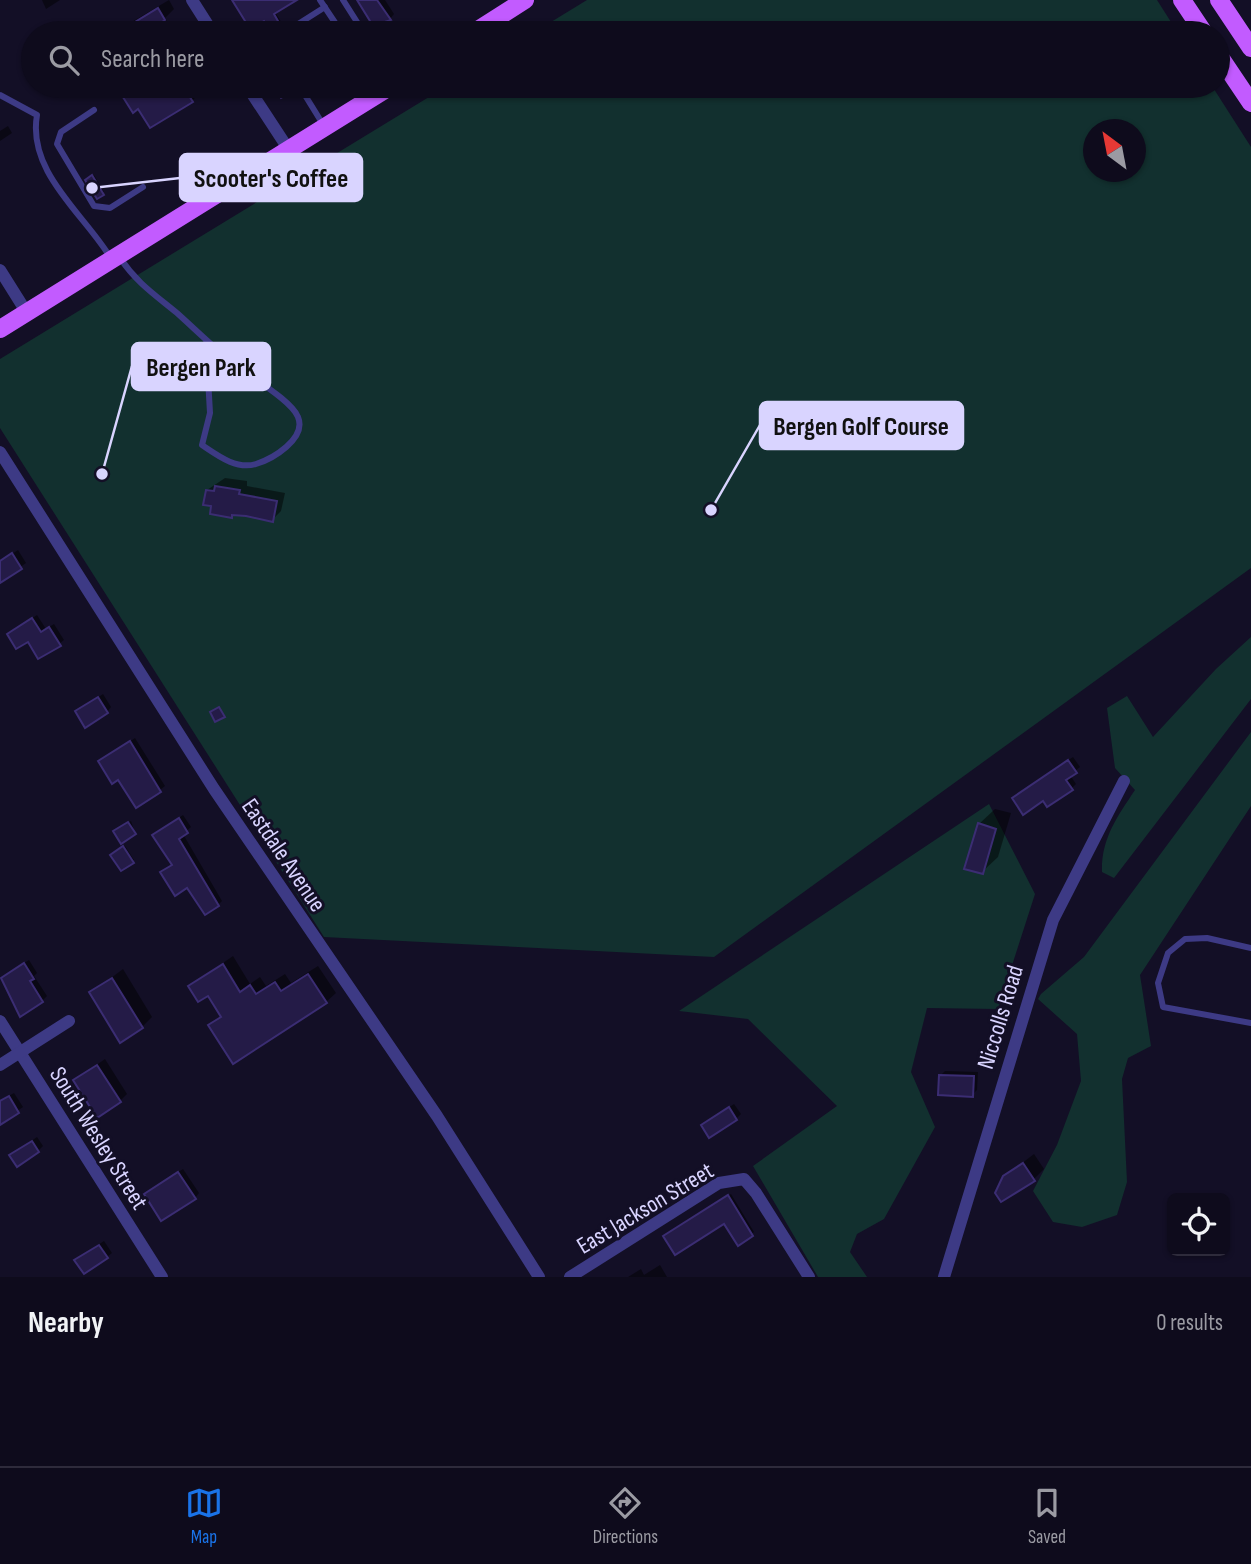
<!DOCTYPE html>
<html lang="en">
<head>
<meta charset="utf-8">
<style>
	:root { --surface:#0e0b1c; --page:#171425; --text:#f1f3f6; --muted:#9b9ba3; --line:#2e2b3b; --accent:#1a73e8 }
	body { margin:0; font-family:"Sofia Sans Condensed",sans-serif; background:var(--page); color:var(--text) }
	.controls { position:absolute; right:21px; bottom:21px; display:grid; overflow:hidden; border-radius:10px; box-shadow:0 2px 5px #0004 }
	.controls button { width:63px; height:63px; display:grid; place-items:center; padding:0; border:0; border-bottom:2px solid var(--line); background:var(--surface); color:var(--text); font:35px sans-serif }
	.compass { position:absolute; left:1083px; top:119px; width:63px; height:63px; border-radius:50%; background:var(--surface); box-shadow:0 2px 5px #0004; rotate:328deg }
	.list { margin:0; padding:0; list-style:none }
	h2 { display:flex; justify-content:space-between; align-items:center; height:91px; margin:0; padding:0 28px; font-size:30px }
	h2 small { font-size:23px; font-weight:400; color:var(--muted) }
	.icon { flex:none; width:38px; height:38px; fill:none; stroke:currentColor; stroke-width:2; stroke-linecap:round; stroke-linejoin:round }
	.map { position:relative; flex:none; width:1251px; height:1277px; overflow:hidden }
	.search { position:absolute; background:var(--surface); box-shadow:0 2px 5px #0004; left:21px; right:21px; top:21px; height:77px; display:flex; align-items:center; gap:18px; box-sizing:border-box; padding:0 24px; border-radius:38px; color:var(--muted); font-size:26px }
	.sheet { height:189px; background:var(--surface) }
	nav { display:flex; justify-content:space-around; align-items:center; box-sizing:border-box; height:98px; border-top:2px solid var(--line); background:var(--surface); font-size:19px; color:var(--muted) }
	nav a { display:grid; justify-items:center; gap:4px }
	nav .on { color:var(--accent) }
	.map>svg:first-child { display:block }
	.green { fill:#12302f; fill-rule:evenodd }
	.shadow { fill:#0007 }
	.building { fill:#241b47; stroke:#3b2d73; stroke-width:2 }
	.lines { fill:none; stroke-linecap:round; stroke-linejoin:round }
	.lane { stroke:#3d3a85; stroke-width:6 }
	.street { stroke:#3d3a85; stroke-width:12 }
	.primary { stroke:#c25bff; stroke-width:18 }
	.labels { text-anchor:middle; stroke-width:6; stroke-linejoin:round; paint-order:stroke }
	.street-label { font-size:24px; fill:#d9d4ff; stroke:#130f26 }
	.leader { fill:none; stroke:#d9d4ff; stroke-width:2.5 }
	.callout-dot { fill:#d9d4ff; stroke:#130f26; stroke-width:2.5 }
	.callout { fill:#d9d4ff; stroke:#d9d4ff; stroke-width:2.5 }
	.callout-label { font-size:26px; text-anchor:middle; font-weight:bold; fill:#111 }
</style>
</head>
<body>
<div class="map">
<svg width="1251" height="1277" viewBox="0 0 1251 1277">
	<rect width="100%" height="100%" fill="#130f26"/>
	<!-- green -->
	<g class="green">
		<path d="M587,0H1157L1178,33H533Z"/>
		<path d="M447,86H1212L1251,147V568L714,957L324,937L0,428V359ZM1094,130H1136V172H1094Z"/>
		<path d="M1251,637V699L1114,878L1102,872C1101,839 1117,817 1135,790L1115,768L1107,708L1127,696L1153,737L1216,669Z"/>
		<path d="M1251,732V806L1140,975L1151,1046L1128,1058L1122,1079L1127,1182L1117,1215L1082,1227L1053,1222L1033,1191L1057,1145L1081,1081L1077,1034L1038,999L1041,994L1084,957Z"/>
		<path d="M989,804L1035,894L998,1009L927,1008L911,1072L935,1127L884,1219L857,1234L850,1252L867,1277H818L753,1166L837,1106L748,1019L679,1011Z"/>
	</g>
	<!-- shadow -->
	<g class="shadow">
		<path d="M42,0H60L46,9Z"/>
		<path d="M169,0L174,9L165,18L175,33H113Z"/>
		<path d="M236,0H286L275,12L283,25L280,33H273L264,18Z"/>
		<path d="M362,0H385L394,14L390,19Z"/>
		<path d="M118,86H200L202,90L192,101L151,126L139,107L133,111Z"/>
		<path d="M8,126L12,133L0,141V131Z"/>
		<path d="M94,175L104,192L103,193L89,178Z"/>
		<path d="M225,478L247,481V486L285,493L281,511L272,520L234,514L231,516L213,505L207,490Z"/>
		<path d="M18,550L26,563L0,581V562Z"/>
		<path d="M37,615L46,629L54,624L64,640L59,644L9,634Z"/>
		<path d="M103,694L111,707L107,712H77Z"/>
		<path d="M135,738L165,786L160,790L119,778L100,761Z"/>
		<path d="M1073,757L1080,767L1070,775L1076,784L1071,789L1044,799L1018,794Z"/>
		<path d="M995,809L1011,813L998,857L982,872L979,824Z"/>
		<path d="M183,815L191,827L183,834L222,901L218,905L162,872L173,864L154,835Z"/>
		<path d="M131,821L135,833L117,830Z"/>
		<path d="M125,846L134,860L133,861L114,853Z"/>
		<path d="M233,956L250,984L260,977L266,986L285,974L291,983L318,966L336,993L326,1002L210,1026L222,1015L208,994L190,986Z"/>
		<path d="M29,960L37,973L34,976L47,996L42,1001L7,974Z"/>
		<path d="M123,969L152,1017L142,1027L91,993Z"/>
		<path d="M105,1059L127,1094L120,1101L75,1080Z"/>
		<path d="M945,1071L978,1072L977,1090L972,1095L940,1076Z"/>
		<path d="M14,1093L23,1107L0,1123V1101Z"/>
		<path d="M734,1104L741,1114L736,1119L703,1125Z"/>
		<path d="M37,1137L43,1146L38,1151L11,1155Z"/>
		<path d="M1034,1154L1044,1169L1034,1179L1004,1177Z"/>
		<path d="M183,1169L199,1193L195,1198L150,1190Z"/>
		<path d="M731,1194L754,1232L739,1243L725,1222L667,1234Z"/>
		<path d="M104,1241L112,1253L107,1257L81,1256Z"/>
		<path d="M660,1265L667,1277H628L641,1269L644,1275Z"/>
	</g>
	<!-- building -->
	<g class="building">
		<path d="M232,0H297L274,14L282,28L278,33H271L264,21L250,29Z"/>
		<path d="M357,0H377L391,20L378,24L375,29Z"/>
		<path d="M158,8L165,20L155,27L159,33H117Z"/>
		<path d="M116,86H183L193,102L150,128L138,109L133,113Z"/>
		<path d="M273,86H301L281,98Z"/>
		<path d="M92,175L104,195L97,199L85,180Z"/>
		<path d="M215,486L240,490L239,494L277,501L273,522L246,516L232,515V518L210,514L211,506L203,505L206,490L214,491Z"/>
		<path d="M12,553L22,569L0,583V561Z"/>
		<path d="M32,618L41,632L49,627L61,646L38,659L28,642L16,649L7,634Z"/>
		<path d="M98,697L108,713L85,728L75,711Z"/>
		<path d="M219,707L225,717L215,722L210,712Z"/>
		<path d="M130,741L161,792L136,808L118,780L112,784L98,761Z"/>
		<path d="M1068,760L1077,773L1066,780L1073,790L1047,807L1043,801L1023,815L1012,798Z"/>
		<path d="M179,818L188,833L179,839L219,906L205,915L187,888L175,896L160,872L172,865L152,835Z"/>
		<path d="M128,822L136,834L121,844L113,831Z"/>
		<path d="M978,823L996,829L983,874L964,869Z"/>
		<path d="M123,846L134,863L121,871L110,855Z"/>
		<path d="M24,963L34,979L30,981L43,1002L20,1017L1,978Z"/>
		<path d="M223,964L240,992L250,985L256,994L275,982L281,991L308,974L327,1003L233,1064L208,1025L221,1017L208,996L198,1002L188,986Z"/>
		<path d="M112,978L143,1028L120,1043L89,992Z"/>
		<path d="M97,1065L121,1102L97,1118L73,1080Z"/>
		<path d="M939,1075L974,1076L973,1097L938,1095Z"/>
		<path d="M9,1096L19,1113L0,1125V1101Z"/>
		<path d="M729,1107L737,1120L709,1138L701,1125Z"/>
		<path d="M32,1141L39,1152L17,1167L9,1155Z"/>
		<path d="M1023,1163L1035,1181L1001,1202L995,1193L1003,1176Z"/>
		<path d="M178,1172L196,1199L161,1221L144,1194Z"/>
		<path d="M728,1195L753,1236L738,1246L724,1224L675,1255L663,1236Z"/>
		<path d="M99,1245L108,1258L84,1274L74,1260Z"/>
	</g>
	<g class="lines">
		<!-- lane -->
		<g class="lane">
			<path d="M320,0L342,33"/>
			<path d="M343,0L364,33"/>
			<path d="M381,29L384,33"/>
			<path d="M284,33L325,7"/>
			<path d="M314,86L303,92L324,126"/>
			<path d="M0,95L37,115C27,172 84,214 110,257"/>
			<path d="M94,110L61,132L57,144L94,206L110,208L143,187"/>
			<path d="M120,258C137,283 154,294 177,313C197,331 216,350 237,366C252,378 292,401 298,417C307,439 272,459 256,464C236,470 217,455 202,445L210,413L206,343"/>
			<path d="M1251,948L1207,938L1185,939L1168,953L1158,983L1163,1007L1251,1023"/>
		</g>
		<!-- street -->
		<g class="street">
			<path d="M192,0L213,33"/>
			<path d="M247,86L289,150"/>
			<path d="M0,270L27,313"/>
			<path d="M0,452L214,789L437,1116L539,1277"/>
			<path d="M0,1021L162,1277"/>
			<path d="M0,1065L69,1021"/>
			<path d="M570,1277L719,1183L744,1179L756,1193L809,1277"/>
			<path d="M944,1277L1053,920L1124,781"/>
		</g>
		<!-- primary -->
		<g class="primary">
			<path d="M1182,0L1204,33"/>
			<path d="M1219,0L1251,48"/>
			<path d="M473,33L525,0"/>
			<path d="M1218,54L1251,103"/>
			<path d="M0,329L391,86"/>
		</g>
	</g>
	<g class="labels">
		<!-- street labels -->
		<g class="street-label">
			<text transform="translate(284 855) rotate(56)" y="8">Eastdale Avenue</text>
			<text transform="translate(1000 1017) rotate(-73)" y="8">Niccolls Road</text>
			<text transform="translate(99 1138) rotate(58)" y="8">South Wesley Street</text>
			<text transform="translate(645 1208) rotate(-31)" y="8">East Jackson Street</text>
		</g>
	</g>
	<!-- callouts -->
	<path class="leader" d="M92 188L180 178M102 474L132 366M711 510L760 425"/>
	<g class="callout-dot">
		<circle cx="92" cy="188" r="7"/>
		<circle cx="102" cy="474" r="7"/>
		<circle cx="711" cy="510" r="7"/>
	</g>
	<g class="callout">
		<rect x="180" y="154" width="182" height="47" rx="7"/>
		<rect x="132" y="343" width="138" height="47" rx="7"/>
		<rect x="760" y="402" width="203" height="47" rx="7"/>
	</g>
	<g class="callout-label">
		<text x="271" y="187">Scooter's Coffee</text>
		<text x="201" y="376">Bergen Park</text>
		<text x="861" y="435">Bergen Golf Course</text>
	</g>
</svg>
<div class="controls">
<button><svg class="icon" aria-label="locate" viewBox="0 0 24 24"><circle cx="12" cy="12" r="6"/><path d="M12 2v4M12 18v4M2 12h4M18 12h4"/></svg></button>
</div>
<svg class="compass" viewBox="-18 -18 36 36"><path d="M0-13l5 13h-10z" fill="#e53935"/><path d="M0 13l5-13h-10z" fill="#9b9ba3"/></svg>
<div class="search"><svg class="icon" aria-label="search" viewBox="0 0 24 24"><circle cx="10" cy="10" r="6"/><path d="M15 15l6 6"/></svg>Search here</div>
</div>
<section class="sheet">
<h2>Nearby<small>0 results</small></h2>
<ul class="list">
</ul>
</section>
<nav>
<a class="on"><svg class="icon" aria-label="map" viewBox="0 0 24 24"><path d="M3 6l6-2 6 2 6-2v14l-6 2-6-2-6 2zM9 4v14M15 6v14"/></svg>Map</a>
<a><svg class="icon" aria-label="directions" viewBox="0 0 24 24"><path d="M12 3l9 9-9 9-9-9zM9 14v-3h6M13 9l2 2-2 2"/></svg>Directions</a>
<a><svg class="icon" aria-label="saved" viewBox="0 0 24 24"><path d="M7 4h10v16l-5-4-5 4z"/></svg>Saved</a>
</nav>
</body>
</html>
